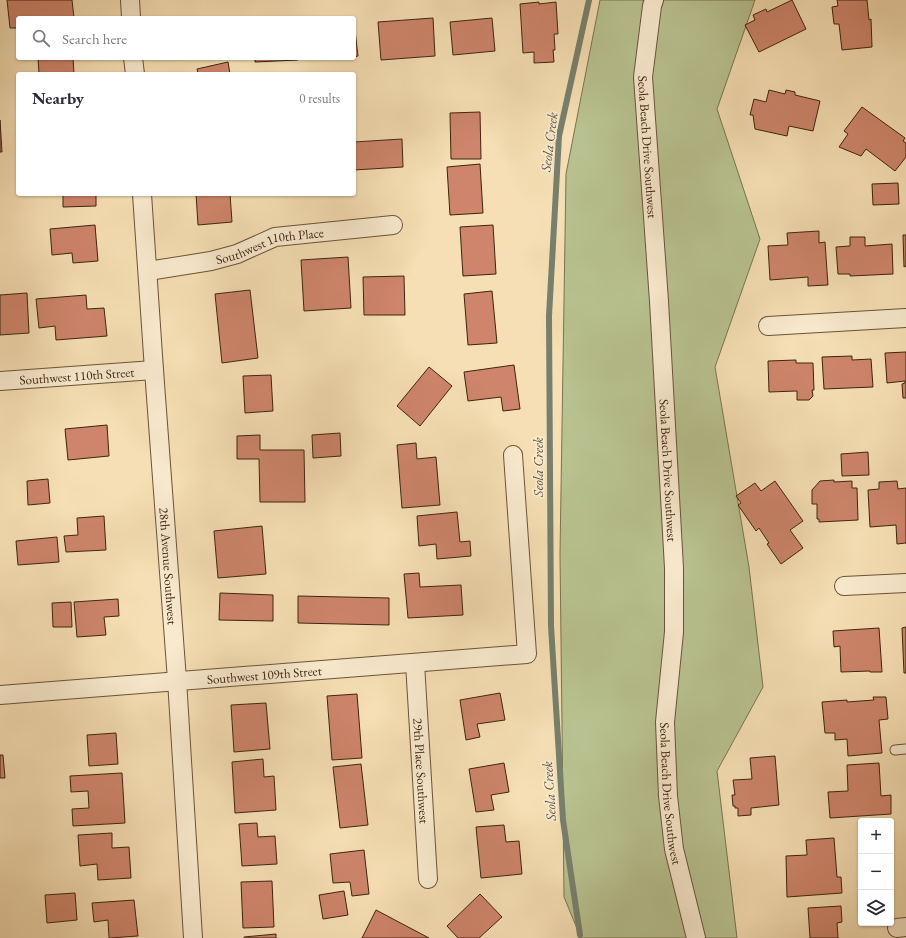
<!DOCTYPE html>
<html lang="en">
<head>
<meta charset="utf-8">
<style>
	:root { --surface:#fff; --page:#f2f2f3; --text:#2b2b33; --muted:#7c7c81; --line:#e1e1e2 }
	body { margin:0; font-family:"EB Garamond",serif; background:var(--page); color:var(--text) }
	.controls { position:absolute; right:12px; bottom:12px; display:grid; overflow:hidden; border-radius:4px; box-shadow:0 1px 3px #0004 }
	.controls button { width:36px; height:36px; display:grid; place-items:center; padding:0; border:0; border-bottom:1px solid var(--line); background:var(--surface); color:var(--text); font:20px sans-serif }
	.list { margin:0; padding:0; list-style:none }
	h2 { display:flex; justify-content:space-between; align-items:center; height:52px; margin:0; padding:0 16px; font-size:17px }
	h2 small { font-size:13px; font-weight:400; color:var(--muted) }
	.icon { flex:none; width:22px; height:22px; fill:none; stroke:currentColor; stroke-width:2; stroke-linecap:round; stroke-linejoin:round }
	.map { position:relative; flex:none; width:906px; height:938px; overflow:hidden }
	.search { position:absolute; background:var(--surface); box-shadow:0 1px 3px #0004; left:16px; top:16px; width:340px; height:44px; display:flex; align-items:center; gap:10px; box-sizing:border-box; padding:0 14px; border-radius:4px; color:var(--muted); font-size:15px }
	.panel { position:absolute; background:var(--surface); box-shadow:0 1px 3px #0004; left:16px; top:72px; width:340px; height:124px; border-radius:4px }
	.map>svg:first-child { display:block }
	.green { fill:#b8c290; stroke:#7a7350 }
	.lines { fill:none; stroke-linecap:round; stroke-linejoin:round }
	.stream { stroke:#77806e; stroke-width:6 }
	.building { fill:#ce856b; stroke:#3d2410 }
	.lane-casing { stroke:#6b5339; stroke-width:11 }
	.street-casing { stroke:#6b5339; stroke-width:20 }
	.lane { stroke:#f9eace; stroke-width:9 }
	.street { stroke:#f9eace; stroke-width:18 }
	.labels { text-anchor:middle; stroke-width:3.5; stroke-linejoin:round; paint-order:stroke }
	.street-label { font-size:13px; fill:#3d2410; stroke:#f9eace }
	.water-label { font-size:14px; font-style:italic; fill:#5a523f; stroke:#f9eace }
</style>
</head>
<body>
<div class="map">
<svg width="906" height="938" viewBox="0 0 906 938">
	<rect width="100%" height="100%" fill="#f6dfb4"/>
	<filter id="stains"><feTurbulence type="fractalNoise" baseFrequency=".005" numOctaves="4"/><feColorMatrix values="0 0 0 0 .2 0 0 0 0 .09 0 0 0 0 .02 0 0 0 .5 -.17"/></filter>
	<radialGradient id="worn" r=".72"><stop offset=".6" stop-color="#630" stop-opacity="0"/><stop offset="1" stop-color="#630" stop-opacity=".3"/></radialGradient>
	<!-- green -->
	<path class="green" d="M600,0H755L717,109L760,239L715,367L749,567L763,687L717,771L737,938H581L564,897L560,554L566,174Z"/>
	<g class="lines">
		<!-- stream -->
		<path class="stream" d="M580,935L563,820L551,626L549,316L559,136L589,0"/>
	</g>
	<!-- building -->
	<g class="building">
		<path d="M7,0H72L74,18H18V28H10Z"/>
		<path d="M792,0L806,29L759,52L745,25L755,20L753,15L766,9L767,12Z"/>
		<path d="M837,0H867L869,20L871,19L872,47L842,50L839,24H834L832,7L838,6Z"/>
		<path d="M539,2V4L556,2L558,34H554L555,50H553L554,62L534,63V52L523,53L520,4Z"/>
		<path d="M433,18L435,56L381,60L378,22Z"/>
		<path d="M492,18L495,51L453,55L450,22Z"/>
		<path d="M354,22L358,56L354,57Z"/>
		<path d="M38,58H73L74,74H39Z"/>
		<path d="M255,58H298V60L255,62Z"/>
		<path d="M228,62L230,74H198L197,69Z"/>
		<path d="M769,90L785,94L786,90L795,92V95L820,101L813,131L789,126L787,136L755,129L753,115H750L754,99L766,102Z"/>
		<path d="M862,107L905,138L903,141L906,143V157L895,171L866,149L861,156L839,147L848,134L844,131Z"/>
		<path d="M480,112L481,159H451L450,113Z"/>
		<path d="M0,120L2,152H0Z"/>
		<path d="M402,139L403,167L354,170V142Z"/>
		<path d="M480,164L483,213L450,215L447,167Z"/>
		<path d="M898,183L899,204L873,205L872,184Z"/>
		<path d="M63,194H96V206L63,207Z"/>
		<path d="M196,194H230L232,222L198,225Z"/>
		<path d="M95,225L98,261L73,263L72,253L52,255L50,229Z"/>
		<path d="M493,225L496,274L463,276L460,227Z"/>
		<path d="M819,231V243L825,242L828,285L808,286V277L770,280L768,246L788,245L787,233Z"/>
		<path d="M903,235H906V266L904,267Z"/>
		<path d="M850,237H865V246L892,244L893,274L850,276V274H838L836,247L850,246Z"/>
		<path d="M348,257L351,308L304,311L301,260Z"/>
		<path d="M404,276L405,315H364L363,277Z"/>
		<path d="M250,290L258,358L222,363L215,294Z"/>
		<path d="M492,291L497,343L468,345L464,294Z"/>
		<path d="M27,293L29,333L0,335V295Z"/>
		<path d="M86,295L87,309L104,308L107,336L56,340L55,326L39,328L36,299Z"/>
		<path d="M906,352V398H903L902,384L905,383V381L887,383L885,353Z"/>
		<path d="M852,356V360L871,359L873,387L824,389L822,357Z"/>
		<path d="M796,360V363H813L814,390H812L813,396L809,400H797V391L769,392L768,361Z"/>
		<path d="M514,365L520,409L503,411L501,397L468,401L464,372Z"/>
		<path d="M429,367L452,386L420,426L397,406Z"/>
		<path d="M271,375L273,411L245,413L243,376Z"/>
		<path d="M107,425L109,456L68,460L65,429Z"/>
		<path d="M340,433L341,456L313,458L312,435Z"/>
		<path d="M260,435V450H304L305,502H260L259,459H237V436Z"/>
		<path d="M416,443L417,459L436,457L440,505L402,508L397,445Z"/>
		<path d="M868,452L869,475L842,476L841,454Z"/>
		<path d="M48,479L50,503L28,505L27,481Z"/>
		<path d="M834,480V482L852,481V488H857L858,520L819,522V519H817V504H812V490L820,481Z"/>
		<path d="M775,481L803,521L790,530L803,548L781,564L767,544L769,543L759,528L756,531L738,505L741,503L736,496L755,483L761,491Z"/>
		<path d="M897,481L898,489L906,488V543L897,544L896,525L870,527L868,490L879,489V482Z"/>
		<path d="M457,512L460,542L470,541L471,556L437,559L436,544L419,546L417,516Z"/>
		<path d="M104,516L106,550L66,552L64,536L78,535L77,518Z"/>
		<path d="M262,526L266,574L218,578L214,531Z"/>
		<path d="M57,537L59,562L18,565L16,541Z"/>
		<path d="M419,573L420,587L461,585L463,615L408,618L404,574Z"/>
		<path d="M220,593L273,595V621L219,620Z"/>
		<path d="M298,596L389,598V625L298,623Z"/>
		<path d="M118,599L119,616L104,617L106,635L77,637L74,602Z"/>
		<path d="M71,602L72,627H53L52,603Z"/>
		<path d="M906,627V673H904L902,628Z"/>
		<path d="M879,628L882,672H870V671L841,672L840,646L834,647L833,631Z"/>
		<path d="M500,693L505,720L477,724L480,737L466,740L460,700Z"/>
		<path d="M357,694L362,758L332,760L327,696Z"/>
		<path d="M873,697H886L888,719L879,720L882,753L848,756L847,739L835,740V733H825L822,702L847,700V702L874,700Z"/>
		<path d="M266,703L270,749L234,752L231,705Z"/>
		<path d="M116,733L118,764L89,766L87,735Z"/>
		<path d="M0,755H3L5,778H0Z"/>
		<path d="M775,756L779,805L751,808V815L738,816V808H735V806H733L732,795H735L733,780L752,779L750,758Z"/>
		<path d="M263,759L264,777L274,776L276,810L235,813L232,762Z"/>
		<path d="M504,763L509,792L491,795L494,810L476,812L469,769Z"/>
		<path d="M879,763L881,796L891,795V814L830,818L828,792L848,791L847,765Z"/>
		<path d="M361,764L368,825L340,828L333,767Z"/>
		<path d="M122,773L125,823L73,826L72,809L89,808L88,791L71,792L70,776Z"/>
		<path d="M257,823L258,837L275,836L277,864L242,866L239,824Z"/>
		<path d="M504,825L506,842L519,841L522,874L481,878L476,827Z"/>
		<path d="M112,833V848L129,847L131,878L98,880L97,864L80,866L78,835Z"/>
		<path d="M834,838L837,877H841L842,893L787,897L786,856L807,855L806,840Z"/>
		<path d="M364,850L369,894L352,896L350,882L333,883L330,854Z"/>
		<path d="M272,881L274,927L243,928L241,882Z"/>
		<path d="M344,891L348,915L323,919L319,895Z"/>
		<path d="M75,893L77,920L47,923L45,895Z"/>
		<path d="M480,894L502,917L479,938H458L447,926Z"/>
		<path d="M134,900L138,936L109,938L108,920L94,922L92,903Z"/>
		<path d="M841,906L842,922L837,923L838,938H810L808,908Z"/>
		<path d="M376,910L429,938H362Z"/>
		<path d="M276,934V938H244V937Z"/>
	</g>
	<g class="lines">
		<defs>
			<path id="lane" d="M895,750L906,749"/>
			<g id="street">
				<path d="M130,0L131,18"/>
				<path id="s1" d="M654,0L652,6L643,77L659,301L674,568V632L665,722L668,796L674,849L696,938"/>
				<path d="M133,58L135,74"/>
				<path id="s2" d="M142,194L154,370L177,680L193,938"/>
				<path id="s3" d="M148,271L211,261L237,254L275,237L393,225"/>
				<path d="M768,326L906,318"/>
				<path id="s4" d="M0,381L154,370"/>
				<path d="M844,586L906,583"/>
				<path id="s5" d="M415,663L428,879"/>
				<path id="s6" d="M0,695L527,654L513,455"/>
				<path d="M897,928L906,927"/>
			</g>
		</defs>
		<!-- lane casing -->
		<use href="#lane" class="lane-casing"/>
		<!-- street casing -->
		<use href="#street" class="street-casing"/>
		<!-- lane -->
		<use href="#lane" class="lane"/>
		<!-- street -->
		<use href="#street" class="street"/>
	</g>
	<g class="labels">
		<!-- street labels -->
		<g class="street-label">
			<text dy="5" stroke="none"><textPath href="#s1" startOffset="148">Seola Beach Drive Southwest</textPath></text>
			<text dy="5" stroke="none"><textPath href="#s3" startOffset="125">Southwest 110th Place</textPath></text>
			<text dy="5" stroke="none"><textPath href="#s4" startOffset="77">Southwest 110th Street</textPath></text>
			<text dy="5" stroke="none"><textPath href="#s1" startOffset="472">Seola Beach Drive Southwest</textPath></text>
			<text dy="5" stroke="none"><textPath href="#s2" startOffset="373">28th Avenue Southwest</textPath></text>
			<text dy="5" stroke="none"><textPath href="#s6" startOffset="265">Southwest 109th Street</textPath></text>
			<text dy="5" stroke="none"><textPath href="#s5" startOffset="108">29th Place Southwest</textPath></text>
			<text dy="5" stroke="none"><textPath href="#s1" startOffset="796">Seola Beach Drive Southwest</textPath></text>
		</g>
		<!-- water labels -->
		<g class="water-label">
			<text transform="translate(549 142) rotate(-83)" y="5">Seola Creek</text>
			<text transform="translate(538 467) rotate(-90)" y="5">Seola Creek</text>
			<text transform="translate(549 791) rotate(-94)" y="5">Seola Creek</text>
		</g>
	</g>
	<rect width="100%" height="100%" filter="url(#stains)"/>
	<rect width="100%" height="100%" fill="url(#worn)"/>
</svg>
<div class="controls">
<button>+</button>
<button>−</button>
<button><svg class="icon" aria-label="layers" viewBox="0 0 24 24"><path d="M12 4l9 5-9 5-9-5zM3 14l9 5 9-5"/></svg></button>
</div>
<div class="search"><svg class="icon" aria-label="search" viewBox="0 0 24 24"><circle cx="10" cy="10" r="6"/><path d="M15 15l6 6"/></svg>Search here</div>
<section class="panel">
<h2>Nearby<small>0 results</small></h2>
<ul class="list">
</ul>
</section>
</div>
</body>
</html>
